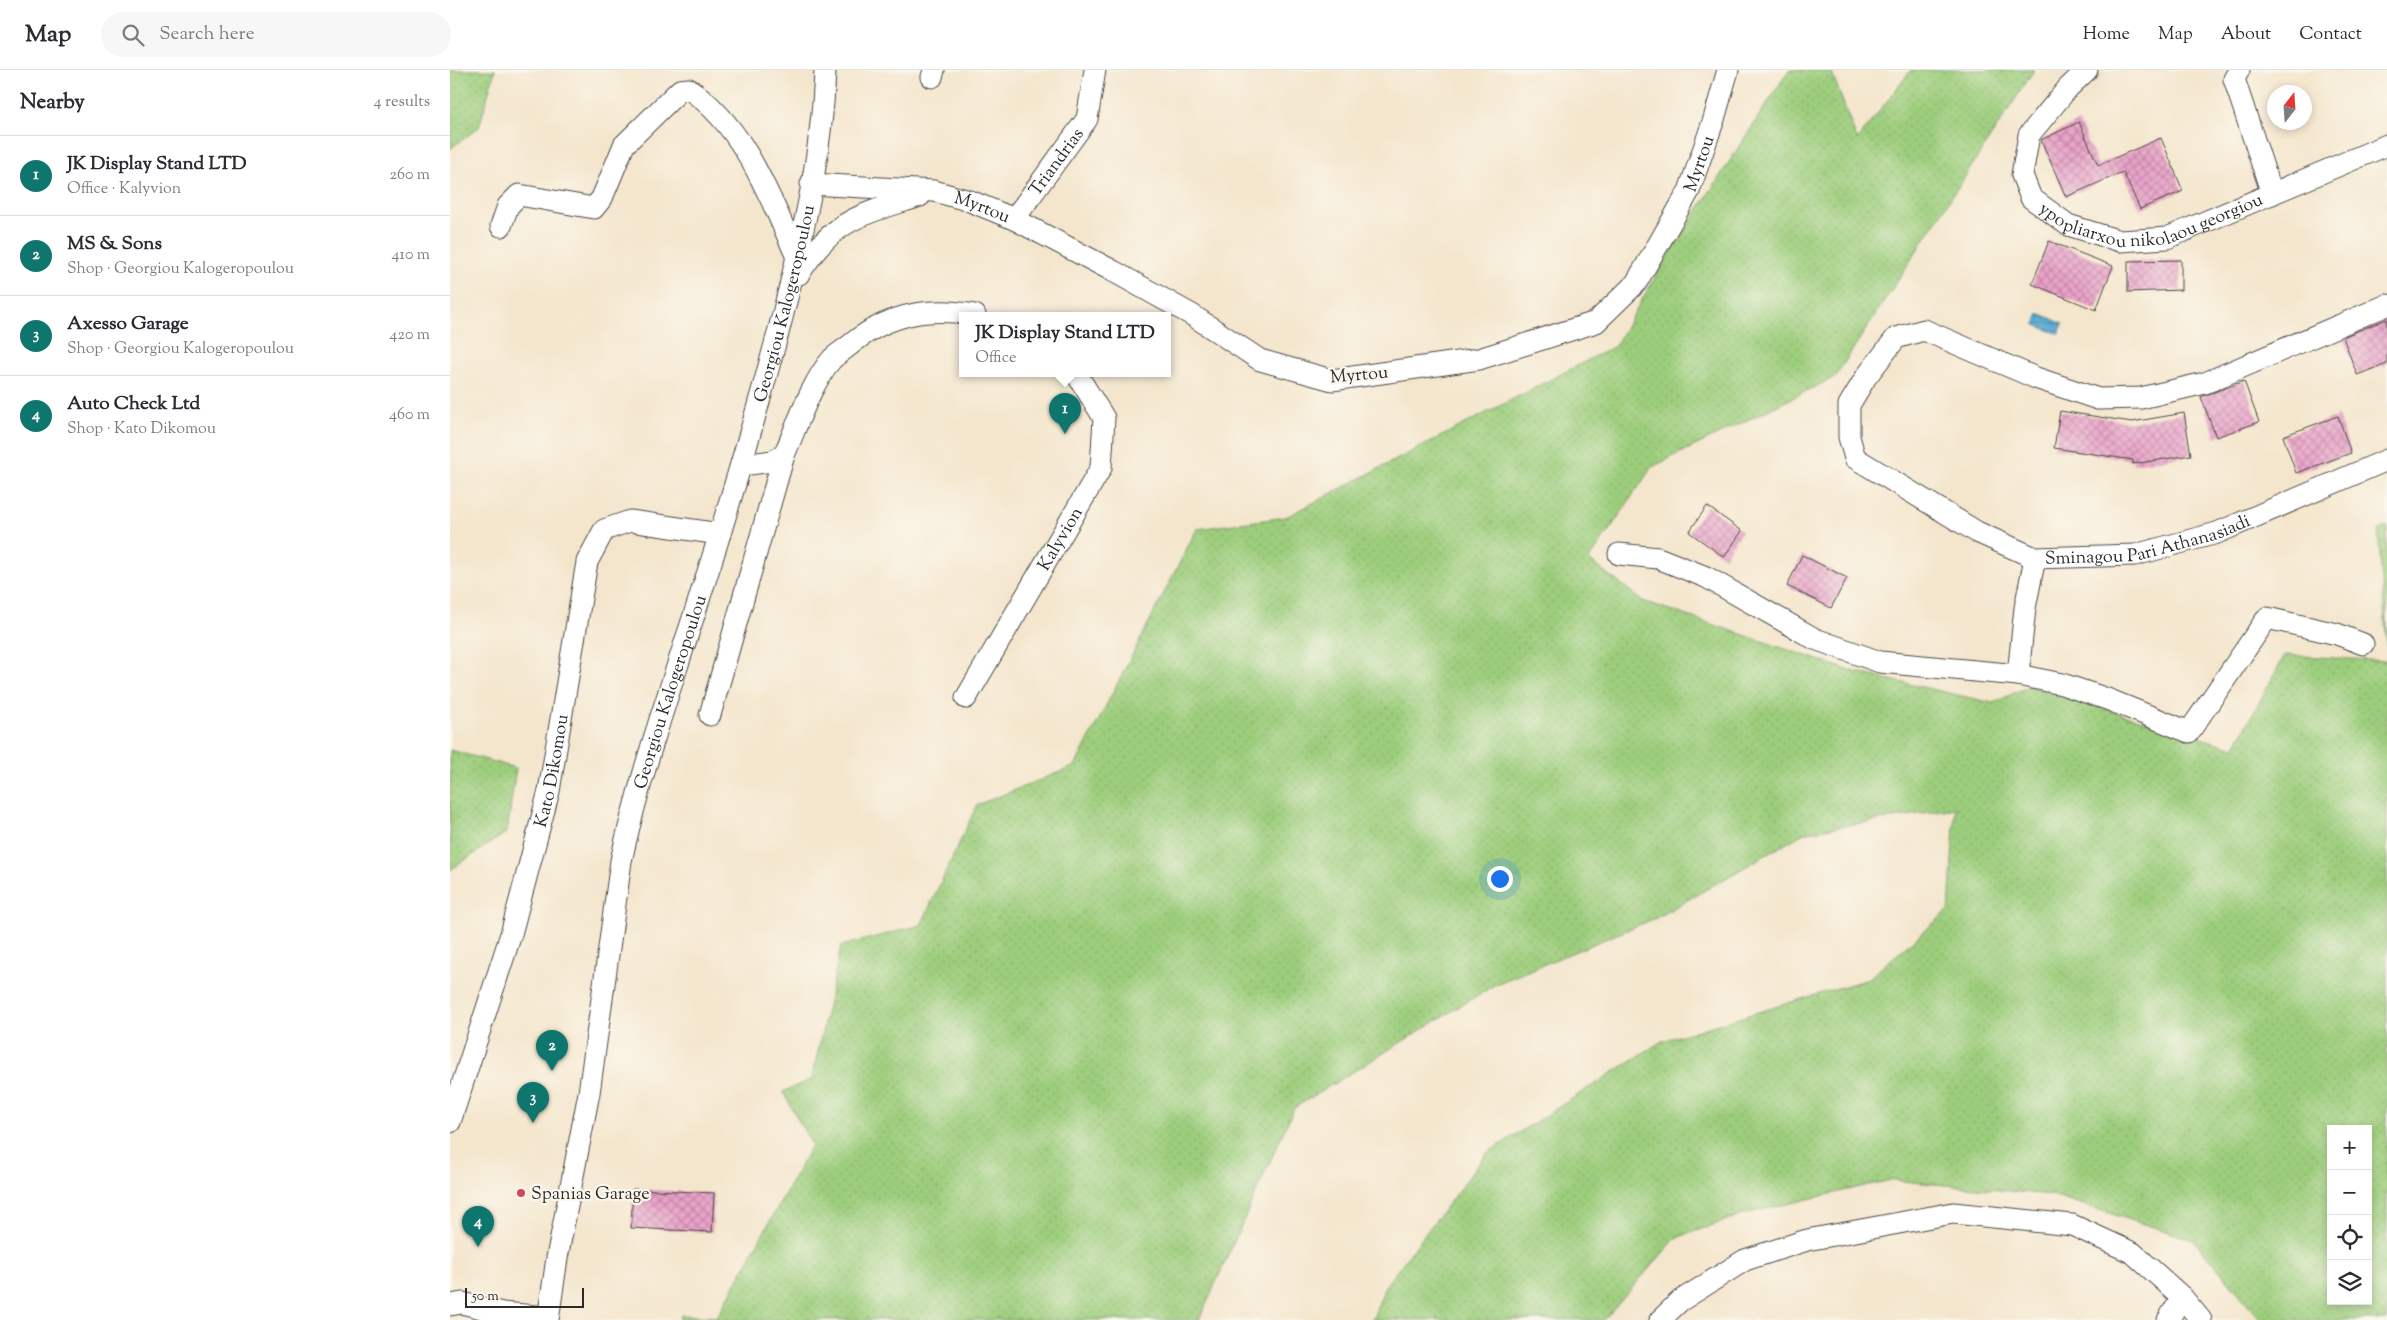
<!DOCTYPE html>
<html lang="en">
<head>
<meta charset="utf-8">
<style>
	:root { --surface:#fff; --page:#f7f7f7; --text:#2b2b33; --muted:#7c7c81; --line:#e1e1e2; --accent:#0f766e }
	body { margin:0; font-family:"Sorts Mill Goudy",serif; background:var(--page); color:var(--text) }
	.controls { position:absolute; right:15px; bottom:15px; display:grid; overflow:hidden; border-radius:0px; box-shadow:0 2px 8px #0003 }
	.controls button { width:45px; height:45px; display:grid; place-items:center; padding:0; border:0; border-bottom:1px solid var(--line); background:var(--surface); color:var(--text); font:25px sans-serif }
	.compass { position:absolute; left:1817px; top:15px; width:45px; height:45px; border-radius:50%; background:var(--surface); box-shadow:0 2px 8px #0003; rotate:17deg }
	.scale { position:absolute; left:15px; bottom:12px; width:119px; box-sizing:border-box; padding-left:5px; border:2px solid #2b2b2b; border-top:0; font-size:14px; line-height:18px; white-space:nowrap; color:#2b2b2b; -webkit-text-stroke:4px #fbf7ec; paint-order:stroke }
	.you { position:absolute; left:1049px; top:808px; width:18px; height:18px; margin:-12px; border:4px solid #fff; border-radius:50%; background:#1a73e8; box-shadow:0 0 0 8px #1a73e833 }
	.badge { display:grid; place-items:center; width:32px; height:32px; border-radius:50%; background:var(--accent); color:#fff; font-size:16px; font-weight:700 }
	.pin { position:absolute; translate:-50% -41px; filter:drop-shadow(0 1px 2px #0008) }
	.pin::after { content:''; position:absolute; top:26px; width:18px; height:15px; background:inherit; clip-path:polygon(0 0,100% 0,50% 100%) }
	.popup { position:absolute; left:509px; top:242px; width:212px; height:65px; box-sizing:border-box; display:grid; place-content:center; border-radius:0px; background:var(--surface); filter:drop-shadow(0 1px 4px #0005); font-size:16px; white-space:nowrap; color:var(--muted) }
	.popup b { font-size:19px; color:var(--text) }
	.popup::after { content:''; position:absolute; left:50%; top:100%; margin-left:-10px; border:10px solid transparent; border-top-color:var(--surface) }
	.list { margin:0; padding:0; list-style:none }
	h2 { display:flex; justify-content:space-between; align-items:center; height:65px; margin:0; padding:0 20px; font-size:21px }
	h2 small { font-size:16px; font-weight:400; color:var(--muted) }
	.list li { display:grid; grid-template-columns:32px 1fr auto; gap:15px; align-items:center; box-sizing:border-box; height:80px; padding:0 20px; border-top:1px solid var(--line) }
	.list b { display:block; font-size:19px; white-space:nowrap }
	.list p { margin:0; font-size:16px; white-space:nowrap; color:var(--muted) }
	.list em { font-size:16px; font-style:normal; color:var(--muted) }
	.icon { flex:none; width:28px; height:28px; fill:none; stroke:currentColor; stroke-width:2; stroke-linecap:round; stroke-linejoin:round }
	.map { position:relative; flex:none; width:1937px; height:1250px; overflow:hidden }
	header { display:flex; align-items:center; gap:30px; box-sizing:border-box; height:70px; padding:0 25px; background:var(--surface); border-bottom:1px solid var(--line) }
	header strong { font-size:24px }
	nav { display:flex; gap:28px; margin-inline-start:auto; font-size:18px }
	.search { width:350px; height:45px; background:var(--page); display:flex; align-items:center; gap:12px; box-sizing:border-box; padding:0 18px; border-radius:28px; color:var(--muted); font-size:19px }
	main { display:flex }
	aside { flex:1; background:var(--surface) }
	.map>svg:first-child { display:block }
	.green { fill:url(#green-dots); stroke:#647c54; fill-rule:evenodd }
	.water { fill:url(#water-rules); stroke:#406a7e }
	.building { fill:url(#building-cross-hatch) }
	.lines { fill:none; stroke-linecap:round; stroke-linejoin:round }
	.minor-casing { stroke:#494743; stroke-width:23 }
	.minor { stroke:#fff; stroke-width:21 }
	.poi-dot { fill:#d1495b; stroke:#fbf7ec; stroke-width:2 }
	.labels { text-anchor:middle; stroke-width:4.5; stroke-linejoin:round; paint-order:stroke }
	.street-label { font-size:18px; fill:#2b2b2b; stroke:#fbf7ec }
	.poi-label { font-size:18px; fill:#2b2b2b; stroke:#fbf7ec; text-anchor:start }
</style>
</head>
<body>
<header>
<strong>Map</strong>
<div class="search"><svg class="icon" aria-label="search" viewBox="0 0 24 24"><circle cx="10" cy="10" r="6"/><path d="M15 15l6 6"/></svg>Search here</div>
<nav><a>Home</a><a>Map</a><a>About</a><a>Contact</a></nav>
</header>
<main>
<aside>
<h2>Nearby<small>4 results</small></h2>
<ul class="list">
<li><span class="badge">1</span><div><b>JK Display Stand LTD</b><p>Office · Kalyvion</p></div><em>260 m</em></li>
<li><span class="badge">2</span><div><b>MS &amp; Sons</b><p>Shop · Georgiou Kalogeropoulou</p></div><em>410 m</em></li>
<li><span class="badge">3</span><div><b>Axesso Garage</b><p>Shop · Georgiou Kalogeropoulou</p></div><em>420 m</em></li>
<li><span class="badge">4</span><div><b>Auto Check Ltd</b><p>Shop · Kato Dikomou</p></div><em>460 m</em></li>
</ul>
</aside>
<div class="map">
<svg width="1937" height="1250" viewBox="0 0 1937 1250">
	<defs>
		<pattern id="green-dots" width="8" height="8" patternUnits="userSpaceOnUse" patternTransform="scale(1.25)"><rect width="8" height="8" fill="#9ccd7c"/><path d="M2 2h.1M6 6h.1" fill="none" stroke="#87b06b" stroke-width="1.8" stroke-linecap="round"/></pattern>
		<pattern id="water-rules" width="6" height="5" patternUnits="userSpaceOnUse" patternTransform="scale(1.25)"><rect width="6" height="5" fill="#55a8d1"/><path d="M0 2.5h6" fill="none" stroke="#4789aa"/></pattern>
		<pattern id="building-cross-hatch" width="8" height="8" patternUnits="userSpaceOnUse" patternTransform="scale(1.25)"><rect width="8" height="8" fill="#eaa3c9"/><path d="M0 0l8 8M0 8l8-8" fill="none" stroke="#be85a3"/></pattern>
	</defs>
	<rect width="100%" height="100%" fill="#fbf7ec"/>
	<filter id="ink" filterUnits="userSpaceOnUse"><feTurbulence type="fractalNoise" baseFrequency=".02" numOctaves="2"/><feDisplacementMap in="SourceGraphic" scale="10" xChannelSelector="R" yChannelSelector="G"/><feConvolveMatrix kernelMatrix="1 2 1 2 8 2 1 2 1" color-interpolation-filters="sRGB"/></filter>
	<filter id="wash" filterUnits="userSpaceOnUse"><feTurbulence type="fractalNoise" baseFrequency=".0096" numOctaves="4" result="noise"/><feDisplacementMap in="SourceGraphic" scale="20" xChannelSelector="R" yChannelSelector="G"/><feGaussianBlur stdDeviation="1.12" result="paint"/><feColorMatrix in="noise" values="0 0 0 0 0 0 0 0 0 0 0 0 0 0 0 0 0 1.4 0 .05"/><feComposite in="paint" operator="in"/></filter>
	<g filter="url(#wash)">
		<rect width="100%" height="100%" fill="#f4e6cd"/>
		<!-- green -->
		<g class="green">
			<path d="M0,0H45L29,57L0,79Z"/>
			<path d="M1339,0H1381L1407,70L1461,0H1584L1385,307L1202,397L1139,490L1193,531L1401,601L1543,633L1579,616L1784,678L1835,585L1937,591V1250H1811L1744,1170L1602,1125L1441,1110L1298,1143L1226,1168L1154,1250H922L936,1215L1037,1083L1212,971L1418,909L1499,840L1505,738L1356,762L1206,848L1046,914L844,1038L749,1250H230L231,1245L267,1247L362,1075L333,1022L362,1009L391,876L471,855L527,735L625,696L747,459L836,447L1165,276L1214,192ZM1881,1059H1918V1231H1881Z"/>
			<path d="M1937,456V576L1928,460Z"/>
			<path d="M0,680L66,698L57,762L0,800Z"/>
		</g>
		<!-- water -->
		<path class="water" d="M1589,243L1613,254L1609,264L1585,255Z"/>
		<g id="blocks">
			<!-- building -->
			<g class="building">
				<path d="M1629,52L1648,95L1711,68L1733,121L1690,139L1673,102L1616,127L1591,70Z"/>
				<path d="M1599,171L1663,196L1646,240L1582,214Z"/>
				<path d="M1731,190V220L1678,222V191Z"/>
				<path d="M1937,249V294L1907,305L1893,267Z"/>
				<path d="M1794,311L1809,352L1766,367L1751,327Z"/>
				<path d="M1610,341L1682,352L1734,343L1741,385L1683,394V390L1604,378Z"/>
				<path d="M1888,346L1901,383L1846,403L1833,366Z"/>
				<path d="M1257,436L1292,461L1274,487L1239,462Z"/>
				<path d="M1352,485L1397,508L1381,538L1337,516Z"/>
				<path d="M183,1119L264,1123L262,1162L181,1158Z"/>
			</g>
		</g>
	</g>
	<g filter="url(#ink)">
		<use href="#blocks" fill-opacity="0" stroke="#494743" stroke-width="1"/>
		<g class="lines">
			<defs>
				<g id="minor">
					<path id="s1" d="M1637,0L1618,18L1579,65L1572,105L1581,128L1618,155L1670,171L1717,168L1937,75"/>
					<path d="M1789,0L1784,9L1822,124"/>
					<path d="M482,7L484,0"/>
					<path id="s2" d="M361,114L484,121L520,131L564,149L663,201L742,245L810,290L882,310L1029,289L1146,252L1186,213L1239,121L1264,49L1278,0"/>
					<path id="s3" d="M564,149L637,49L645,0"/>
					<path d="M51,156L58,136L69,125L144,138L152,128L174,75L230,20L239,19C295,57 320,128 347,187"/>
					<path d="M349,204C384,148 411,145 470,126"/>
					<path id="s4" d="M1937,235L1755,313L1691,328L1648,329L1586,308L1474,260L1446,268L1416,307L1399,335V367L1405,388L1527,462L1585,488L1685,485L1767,463L1937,390"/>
					<path d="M292,395L323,391L334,385C347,356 361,313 382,289C387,284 394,280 400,275C437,244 478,236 525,245"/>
					<path d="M1169,484L1208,488L1256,507L1365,569L1430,592L1568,605L1612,614L1657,629L1739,662L1817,548L1887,564L1913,574"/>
					<path d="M1568,605L1575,538L1585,488"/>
					<path id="s5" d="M516,628L651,398L654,348L626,303"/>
					<path d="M260,645L334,385"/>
					<path id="s6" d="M0,1052L61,864L99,721L137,492L154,460L180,451L270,464"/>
					<path d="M0,1235L12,1233L52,1243L98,1247"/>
					<path id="s7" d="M98,1250L107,1188L139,1023L171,791C190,705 219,622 246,539C276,447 303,356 328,263C350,179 372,87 375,0"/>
					<path d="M1210,1250L1230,1231L1295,1190L1357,1170L1503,1143L1622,1155L1683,1183L1732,1227L1751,1250"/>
					<path d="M1718,1250L1732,1227"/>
				</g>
			</defs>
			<!-- minor casing -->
			<use href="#minor" class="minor-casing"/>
			<!-- minor -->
			<use href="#minor" class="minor"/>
		</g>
	</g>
	<!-- markers -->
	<circle class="poi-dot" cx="71" cy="1123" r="5"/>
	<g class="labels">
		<!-- street labels -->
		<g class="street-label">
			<text dy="6" stroke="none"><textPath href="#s3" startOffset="71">Triandrias</textPath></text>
			<text dy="6" stroke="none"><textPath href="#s2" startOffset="1029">Myrtou</textPath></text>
			<text dy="6" stroke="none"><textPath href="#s1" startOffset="284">ypopliarxou nikolaou georgiou</textPath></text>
			<text dy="6" stroke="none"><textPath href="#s2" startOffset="174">Myrtou</textPath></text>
			<text dy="6" stroke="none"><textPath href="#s7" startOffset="1046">Georgiou Kalogeropoulou</textPath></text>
			<text transform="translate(909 304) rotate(-5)" y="6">Myrtou</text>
			<text dy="6" stroke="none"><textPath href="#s4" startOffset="980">Sminagou Pari Athanasiadi</textPath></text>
			<text dy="6" stroke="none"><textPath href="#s5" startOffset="185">Kalyvion</textPath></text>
			<text dy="6" stroke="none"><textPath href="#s7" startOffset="641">Georgiou Kalogeropoulou</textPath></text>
			<text dy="6" stroke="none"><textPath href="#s6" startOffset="366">Kato Dikomou</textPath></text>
		</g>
		<!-- poi labels -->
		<g class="poi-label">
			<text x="81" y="1129">Spanias Garage</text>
		</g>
	</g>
</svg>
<div class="controls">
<button>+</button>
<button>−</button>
<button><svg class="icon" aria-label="locate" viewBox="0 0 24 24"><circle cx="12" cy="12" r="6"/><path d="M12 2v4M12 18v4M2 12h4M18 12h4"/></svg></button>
<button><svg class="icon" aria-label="layers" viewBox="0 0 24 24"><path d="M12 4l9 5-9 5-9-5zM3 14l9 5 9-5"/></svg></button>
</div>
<svg class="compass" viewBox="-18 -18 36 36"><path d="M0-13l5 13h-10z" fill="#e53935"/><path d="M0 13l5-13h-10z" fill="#7c7c81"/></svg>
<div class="scale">50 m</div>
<div class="you"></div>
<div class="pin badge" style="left:615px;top:364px">1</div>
<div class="popup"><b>JK Display Stand LTD</b>Office</div>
<div class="pin badge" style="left:102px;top:1001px">2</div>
<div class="pin badge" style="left:83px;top:1053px">3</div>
<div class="pin badge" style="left:28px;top:1177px">4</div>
</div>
</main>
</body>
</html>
